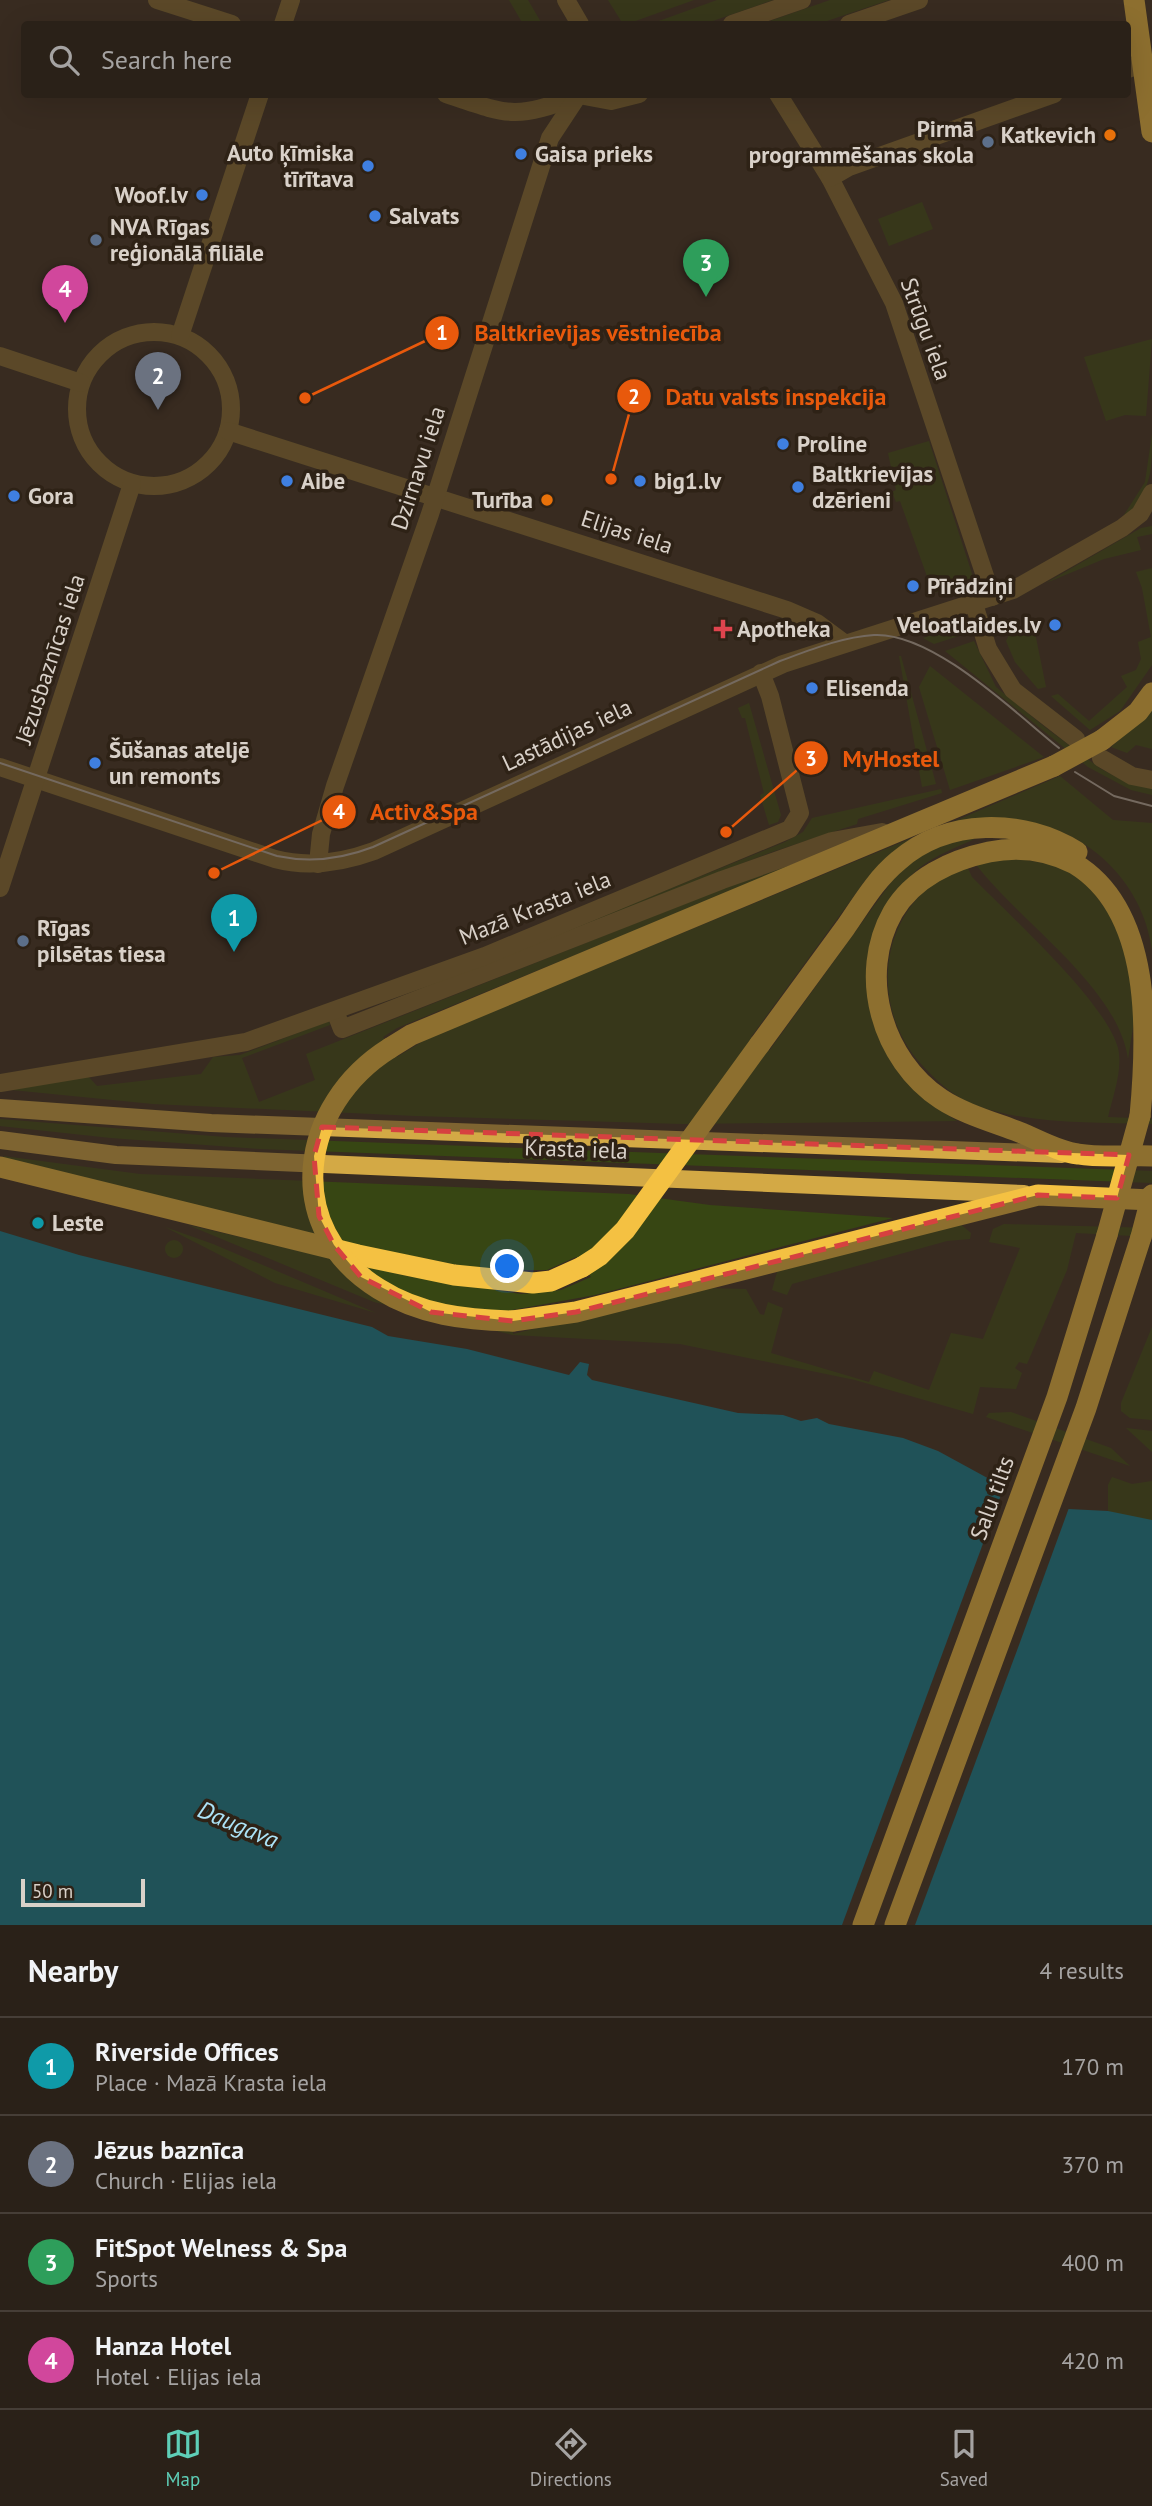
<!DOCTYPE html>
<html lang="en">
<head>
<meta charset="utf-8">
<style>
	:root { --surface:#2a2118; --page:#322921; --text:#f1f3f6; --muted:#a5a3a2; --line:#463e37; --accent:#5eceb7 }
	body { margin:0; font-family:"PT Sans",sans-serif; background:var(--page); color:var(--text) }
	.scale { position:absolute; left:21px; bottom:18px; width:124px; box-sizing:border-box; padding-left:7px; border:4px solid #d9d1c9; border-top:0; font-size:19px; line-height:24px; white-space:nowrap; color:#d9d1c9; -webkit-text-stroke:5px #2e2216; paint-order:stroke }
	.you { position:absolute; left:508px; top:1267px; width:24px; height:24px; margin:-18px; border:5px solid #fff; border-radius:50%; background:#1a73e8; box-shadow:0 0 0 10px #1a73e833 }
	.badge { display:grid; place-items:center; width:46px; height:46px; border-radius:50%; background:var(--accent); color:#fff; font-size:23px; font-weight:700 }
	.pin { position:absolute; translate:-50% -58px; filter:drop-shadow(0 2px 4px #0008) }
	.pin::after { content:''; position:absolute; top:37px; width:24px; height:21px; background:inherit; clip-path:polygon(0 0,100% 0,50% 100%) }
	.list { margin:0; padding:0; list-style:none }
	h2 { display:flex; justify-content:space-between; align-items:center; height:91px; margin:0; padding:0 28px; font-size:30px }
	h2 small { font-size:23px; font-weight:400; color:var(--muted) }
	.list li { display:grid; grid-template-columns:46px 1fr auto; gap:21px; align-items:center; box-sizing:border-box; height:98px; padding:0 28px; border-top:2px solid var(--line) }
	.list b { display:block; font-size:26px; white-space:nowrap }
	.list p { margin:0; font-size:23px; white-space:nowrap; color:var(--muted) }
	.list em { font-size:23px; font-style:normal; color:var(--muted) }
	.icon { flex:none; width:38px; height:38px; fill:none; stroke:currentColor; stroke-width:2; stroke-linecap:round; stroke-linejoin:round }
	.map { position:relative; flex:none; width:1152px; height:1925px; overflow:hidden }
	.search { position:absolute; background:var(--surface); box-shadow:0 7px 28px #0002; left:21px; right:21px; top:21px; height:77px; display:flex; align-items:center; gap:18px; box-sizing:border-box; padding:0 24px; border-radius:7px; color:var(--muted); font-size:26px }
	.sheet { height:483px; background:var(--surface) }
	nav { display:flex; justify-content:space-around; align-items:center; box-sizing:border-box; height:98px; border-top:2px solid var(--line); background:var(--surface); font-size:19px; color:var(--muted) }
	nav a { display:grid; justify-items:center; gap:4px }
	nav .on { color:var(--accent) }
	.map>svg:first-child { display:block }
	.green { fill:#374613 }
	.water { fill:#04809c }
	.pier { fill:#382c20 }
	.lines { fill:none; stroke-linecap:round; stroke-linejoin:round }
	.minor { stroke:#856c31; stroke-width:18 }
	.major { stroke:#d3a945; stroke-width:18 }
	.highway { stroke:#f4c142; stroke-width:21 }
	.tram { stroke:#bdb4ab; stroke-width:2 }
	.highway-bridge { stroke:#f4c142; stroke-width:21 }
	.marked { fill:none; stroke:#d64140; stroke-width:5; stroke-dasharray:14 9; stroke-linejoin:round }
	.food-dot { fill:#e8710a; stroke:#2e2216; stroke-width:2.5 }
	.service-dot { fill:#5c6f8a; stroke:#2e2216; stroke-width:2.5 }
	.shop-dot { fill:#3f7fe0; stroke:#2e2216; stroke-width:2.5 }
	.health-dot { fill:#e0444e; stroke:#2e2216; stroke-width:2.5 }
	.culture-dot { fill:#0f9aa8; stroke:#2e2216; stroke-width:2.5 }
	.labels { text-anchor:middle; stroke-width:7; stroke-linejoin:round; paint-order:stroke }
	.poi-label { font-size:23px; font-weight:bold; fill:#d9d1c9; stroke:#2e2216; text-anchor:start }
	.street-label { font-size:23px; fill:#d9d1c9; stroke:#2e2216 }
	.water-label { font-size:24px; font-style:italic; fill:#ace3f7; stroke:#2e2216 }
	.leader { fill:none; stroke:#e8590c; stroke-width:2.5 }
	.callout-dot { fill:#e8590c; stroke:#2e2216; stroke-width:2.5 }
	.mark-label { font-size:21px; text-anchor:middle; font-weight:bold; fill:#fff }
	.callout-label { font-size:24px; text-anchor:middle; font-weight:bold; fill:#e8590c; stroke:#2e2216; stroke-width:7; stroke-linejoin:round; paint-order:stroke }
</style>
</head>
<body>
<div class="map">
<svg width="1152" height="1925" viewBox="0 0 1152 1925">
	<rect width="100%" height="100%" fill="#382c20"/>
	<!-- green -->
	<g class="green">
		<path d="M509,0H528L542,24H523Z"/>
		<path d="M608,0H694L627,24H623Z"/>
		<path d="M717,0H773L704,24L656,22Z"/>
		<path d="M830,0H889L818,24H761Z"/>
		<path d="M922,202L933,229L889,246L878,219Z"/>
		<path d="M1152,339L1146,416L1125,415L1106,421L1084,357Z"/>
		<path d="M1152,434C1152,473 1152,483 1129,515H1124L1145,482Z"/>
		<path d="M929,441L975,583L933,593L900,501L896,502L892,492L896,490L888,453Z"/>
		<path d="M1152,526V534L1137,537L1141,550L1104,559L1046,583L1141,528Z"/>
		<path d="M1152,568V665L1120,711L1090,730L1051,696L1058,694L1089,721L1127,687L1121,676L1136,670L1141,659L1138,642L1151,637L1142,588L1136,572Z"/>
		<path d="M1033,623L1046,687L1038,689L1015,662L1006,641L1012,629Z"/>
		<path d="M952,628L968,633L934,644L923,638Z"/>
		<path d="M974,641L996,687L1046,728L1101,769L1122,780L1152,788V795L1131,790L1088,767L945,651Z"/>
		<path d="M899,656H901L936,784L922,787Z"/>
		<path d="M930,666L1044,757L950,790L919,687Z"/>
		<path d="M749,703L781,815L778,822L769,825L760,795L764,793L745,718H742L738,708Z"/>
		<path d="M1152,709V749L1136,745L1127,753L1111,747Z"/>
		<path d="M1060,776L1113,820L1152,823V950C1143,881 1085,826 1016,821C992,820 965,825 941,827Z"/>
		<path d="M941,789L942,793L858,819L857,824L772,852L529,946L785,842L803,832L812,818Z"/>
		<path d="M912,838L887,857L864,882L751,1037L769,1051L895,877L913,860L936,848L959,840L975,839C955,848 935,855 918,869C901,883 891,903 882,922C878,932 872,942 869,952C865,965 866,981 868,995C875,1053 908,1091 957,1121L683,1124L416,1116L153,1104L2,1089L87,1075L97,1086L201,1074L213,1057L240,1055L329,1021L330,1025L242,1058L259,1102L315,1080L306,1054L785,864L788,868L397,1028L383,1037L397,1057L428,1038Z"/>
		<path d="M1005,856L1054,865L1085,880L1130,943L1135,1015L1128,1059C1118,986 1017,920 975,863Z"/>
		<path d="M966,864L972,877C1009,915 1105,1001 1118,1048C1123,1070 1113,1095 1108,1117L1152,1119V1124C1095,1122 1033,1125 978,1106C955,1098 939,1083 923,1066C874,1015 875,928 934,883C943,876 955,870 966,864Z"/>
		<path d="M0,1119L225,1137L1152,1171V1183L260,1149L111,1138L0,1126Z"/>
		<path d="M3,1156L140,1174L629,1194L710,1205L893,1218L595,1295L512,1310L513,1334L701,1288L746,1289L760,1314L764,1315L768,1302L783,1308L771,1353L869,1382L874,1371L929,1390L951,1333L983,1339L1020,1248L989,1242L993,1229L1004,1224L1152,1228V1237L1076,1233L1067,1270L1027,1364L1019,1362L1015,1368L1022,1373L1016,1389L980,1387L973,1414L855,1380L680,1344L513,1335L374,1302L188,1225L407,1276L521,1294L561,1290L591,1277L576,1257L547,1270H483L356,1245L8,1160Z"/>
		<path d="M959,1223L971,1233L970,1239L947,1241L792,1284L787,1295L772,1290L777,1272L784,1267Z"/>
		<path d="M165,1227L213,1244L376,1313L275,1283Z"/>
		<circle cx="174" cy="1249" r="9"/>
		<path d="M1152,1327V1420L1130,1418L1121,1411V1403Z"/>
		<path d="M1011,1412L1111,1448L1130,1466L986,1417L989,1413Z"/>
		<path d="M1126,1428L1152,1431V1452Z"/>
		<path d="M1112,1477L1132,1484L1152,1481V1522L1108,1511V1485Z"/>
	</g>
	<!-- water -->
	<path class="water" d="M0,1231L79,1255L372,1327L388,1336L467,1349L569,1375L580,1362L589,1364L587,1375L592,1380L738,1413L783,1415L801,1421L817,1418L829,1424L903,1438L938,1451L1004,1487L1068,1509L1108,1511L1152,1520V1925H0Z"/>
	<!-- pier -->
	<path class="pier" d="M1005,1484L1070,1505L1019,1645L915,1925H842Z"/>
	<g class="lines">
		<!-- minor -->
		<g class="minor">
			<path d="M157,0L232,24"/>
			<path d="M566,0L580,24"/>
			<path d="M283,24L291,0"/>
			<path d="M732,24L802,0"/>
			<path d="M849,24L919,0"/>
			<path d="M1128,69L1142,64"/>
			<path d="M446,94C508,115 515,120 577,96"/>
			<path d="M778,94L830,178L894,303L992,597"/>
			<path d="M579,95L611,101L639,94"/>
			<path d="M830,178L849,167L1054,94"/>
			<circle cx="154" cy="409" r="77"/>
			<path d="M180,336L260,94"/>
			<path d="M0,356L81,383"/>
			<path d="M228,431L787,610L817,623L844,643"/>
			<path d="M974,604L988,649L1013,690L1076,739"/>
			<path d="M1101,758L1132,776L1152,780"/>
			<path d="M0,767L275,859C309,868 341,863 374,851L783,664L1013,590L1122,528L1140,514L1152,493"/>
			<path d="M318,864L321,834L335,786L430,514L550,138L579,94"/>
			<path d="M0,888L132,484"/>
			<path d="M335,1011L342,1029L722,880L832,841L882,832"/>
			<path d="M0,1083L246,1042L485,956L790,829L800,813L770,696L761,673"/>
		</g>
		<!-- major -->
		<g class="major">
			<path d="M0,1108L211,1123L1062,1154"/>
			<path d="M0,1140L116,1155L1024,1194"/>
		</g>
		<!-- highway -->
		<g class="highway">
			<path d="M1134,0L1152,132"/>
			<path d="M1102,740L1138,712L1152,693"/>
			<path d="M760,1044C789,1005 817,966 845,928C861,905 876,879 898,861C947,818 1023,818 1077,852"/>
			<path d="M390,1048L411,1035L1054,766"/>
			<path d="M1140,1116C1148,1031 1152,911 1075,864C1048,850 1019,846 989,852C951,860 913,878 893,912C857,975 882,1060 941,1099C964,1114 993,1122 1019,1132C1037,1139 1059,1152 1078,1154C1102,1158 1128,1155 1152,1156"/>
			<path d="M0,1167L358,1255L454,1275L533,1283L551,1281L582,1267"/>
			<path d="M513,1321L576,1312L1038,1195L1152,1200"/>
			<path d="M863,1925L1057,1397L1107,1235"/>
			<path d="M895,1925L1086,1408L1141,1237"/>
		</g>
		<!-- tram -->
		<g class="tram">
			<path d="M0,763L277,856C310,863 342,859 373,847L780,661C810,650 842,637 874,635C933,632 1014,712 1059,748"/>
			<path d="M1075,772L1114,796L1152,806"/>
		</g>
		<!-- highway-bridge -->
		<g class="highway-bridge">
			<path d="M1054,766L1102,740"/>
			<path d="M390,1048C299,1105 280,1228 379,1289C420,1315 466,1320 513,1321"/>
			<path d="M1107,1235L1140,1116"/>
			<path d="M1141,1237L1152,1195"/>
			<path d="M582,1267L599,1256L625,1230L760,1044"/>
		</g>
	</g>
	<!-- marked area -->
	<path d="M0 0H1152V1925H0ZM322,1127L1129,1155L1117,1198L1038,1195L576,1312L513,1321L431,1312L361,1277L334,1245L319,1216L314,1156Z" fill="#382c20" fill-opacity=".55" fill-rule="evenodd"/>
	<path class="marked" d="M322,1127L1129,1155L1117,1198L1038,1195L576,1312L513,1321L431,1312L361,1277L334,1245L319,1216L314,1156Z"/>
	<!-- markers -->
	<g class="food-dot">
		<circle cx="1110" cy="135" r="7"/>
		<circle cx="547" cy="500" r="7"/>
	</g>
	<g class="service-dot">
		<circle cx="988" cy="142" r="7"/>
		<circle cx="96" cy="240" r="7"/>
		<circle cx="23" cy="941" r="7"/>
	</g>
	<g class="shop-dot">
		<circle cx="521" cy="154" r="7"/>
		<circle cx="368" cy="166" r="7"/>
		<circle cx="202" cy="195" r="7"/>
		<circle cx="375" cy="216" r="7"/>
		<circle cx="783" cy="444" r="7"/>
		<circle cx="287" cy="481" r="7"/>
		<circle cx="640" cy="481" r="7"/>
		<circle cx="798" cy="487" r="7"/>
		<circle cx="14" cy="496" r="7"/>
		<circle cx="913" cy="586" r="7"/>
		<circle cx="1055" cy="625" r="7"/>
		<circle cx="812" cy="688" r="7"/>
		<circle cx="95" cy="763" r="7"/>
	</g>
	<path class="health-dot" d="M719.5 618.5h7v7h7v7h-7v7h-7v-7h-7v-7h7z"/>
	<circle class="culture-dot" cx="38" cy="1223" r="7"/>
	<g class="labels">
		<!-- poi labels -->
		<g class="poi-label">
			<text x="974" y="137" text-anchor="end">Pirmā<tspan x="974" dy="26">programmēšanas skola</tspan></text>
			<text x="1096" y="143" text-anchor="end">Katkevich</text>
			<text x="354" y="161" text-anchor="end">Auto ķīmiska<tspan x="354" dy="26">tīrītava</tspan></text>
			<text x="535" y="162">Gaisa prieks</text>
			<text x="188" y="203" text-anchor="end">Woof.lv</text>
			<text x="389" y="224">Salvats</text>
			<text x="110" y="235">NVA Rīgas<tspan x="110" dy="26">reģionālā filiāle</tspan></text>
			<text x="797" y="452">Proline</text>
			<text x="812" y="482">Baltkrievijas<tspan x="812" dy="26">dzērieni</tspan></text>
			<text x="301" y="489">Aibe</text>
			<text x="654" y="489">big1.lv</text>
			<text x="28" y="504">Gora</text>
			<text x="533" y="508" text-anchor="end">Turība</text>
			<text x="927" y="594">Pīrādziņi</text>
			<text x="1041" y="633" text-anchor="end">Veloatlaides.lv</text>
			<text x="737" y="637">Apotheka</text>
			<text x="826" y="696">Elisenda</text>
			<text x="109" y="758">Šūšanas ateljē<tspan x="109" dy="26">un remonts</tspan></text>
			<text x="37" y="936">Rīgas<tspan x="37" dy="26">pilsētas tiesa</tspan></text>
			<text x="52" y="1231">Leste</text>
		</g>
		<!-- street labels -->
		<g class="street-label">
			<text transform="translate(926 329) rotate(70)" y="8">Strūgu iela</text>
			<text transform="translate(418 468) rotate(-72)" y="8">Dzirnavu iela</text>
			<text transform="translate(627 532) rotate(18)" y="8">Elijas iela</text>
			<text transform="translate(50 659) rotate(-72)" y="8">Jēzusbaznīcas iela</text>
			<text transform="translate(567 735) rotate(-25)" y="8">Lastādijas iela</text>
			<text transform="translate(535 908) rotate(-22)" y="8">Mazā Krasta iela</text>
			<text transform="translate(576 1149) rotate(2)" y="8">Krasta iela</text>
			<text transform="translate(992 1498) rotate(-70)" y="8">Salu tilts</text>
		</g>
		<!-- water labels -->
		<g class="water-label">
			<text transform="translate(238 1825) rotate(23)" y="8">Daugava</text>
		</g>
	</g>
	<!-- callouts -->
	<path class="leader" d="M305 398L442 333M611 479L634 396M726 832L811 758M214 873L339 812"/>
	<g class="callout-dot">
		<circle cx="305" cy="398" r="7"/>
		<circle cx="611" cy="479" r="7"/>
		<circle cx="726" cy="832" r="7"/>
		<circle cx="214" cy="873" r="7"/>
		<circle cx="442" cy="333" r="18"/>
		<circle cx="634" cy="396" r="18"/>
		<circle cx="811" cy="758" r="18"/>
		<circle cx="339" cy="812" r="18"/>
	</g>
	<g class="mark-label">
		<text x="442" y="340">1</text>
		<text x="634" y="404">2</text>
		<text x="811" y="766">3</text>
		<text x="339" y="819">4</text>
	</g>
	<g class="callout-label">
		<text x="598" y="341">Baltkrievijas vēstniecība</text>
		<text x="776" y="405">Datu valsts inspekcija</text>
		<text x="891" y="767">MyHostel</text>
		<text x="424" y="820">Activ&amp;Spa</text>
	</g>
</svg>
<div class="scale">50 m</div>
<div class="you"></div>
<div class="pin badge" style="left:234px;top:952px;background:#0f9aa8">1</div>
<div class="pin badge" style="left:158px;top:410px;background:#6b7280">2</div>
<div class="pin badge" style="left:706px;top:297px;background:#2e9e5b">3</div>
<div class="pin badge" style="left:65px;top:323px;background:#d1479c">4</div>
<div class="search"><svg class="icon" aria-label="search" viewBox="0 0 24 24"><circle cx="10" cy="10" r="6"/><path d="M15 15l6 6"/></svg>Search here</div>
</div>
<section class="sheet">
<h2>Nearby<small>4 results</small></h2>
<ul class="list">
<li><span class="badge" style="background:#0f9aa8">1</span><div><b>Riverside Offices</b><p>Place · Mazā Krasta iela</p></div><em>170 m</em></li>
<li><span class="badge" style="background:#6b7280">2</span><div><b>Jēzus baznīca</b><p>Church · Elijas iela</p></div><em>370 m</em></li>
<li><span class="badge" style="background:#2e9e5b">3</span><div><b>FitSpot Welness &amp; Spa</b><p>Sports</p></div><em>400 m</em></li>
<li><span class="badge" style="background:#d1479c">4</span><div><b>Hanza Hotel</b><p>Hotel · Elijas iela</p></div><em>420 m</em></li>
</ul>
</section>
<nav>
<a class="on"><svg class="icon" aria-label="map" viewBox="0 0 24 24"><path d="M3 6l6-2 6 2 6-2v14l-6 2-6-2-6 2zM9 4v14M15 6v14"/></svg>Map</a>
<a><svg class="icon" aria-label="directions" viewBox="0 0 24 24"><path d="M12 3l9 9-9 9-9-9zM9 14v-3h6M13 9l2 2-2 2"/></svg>Directions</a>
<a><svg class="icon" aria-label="saved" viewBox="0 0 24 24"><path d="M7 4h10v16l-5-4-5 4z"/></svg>Saved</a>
</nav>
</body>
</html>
